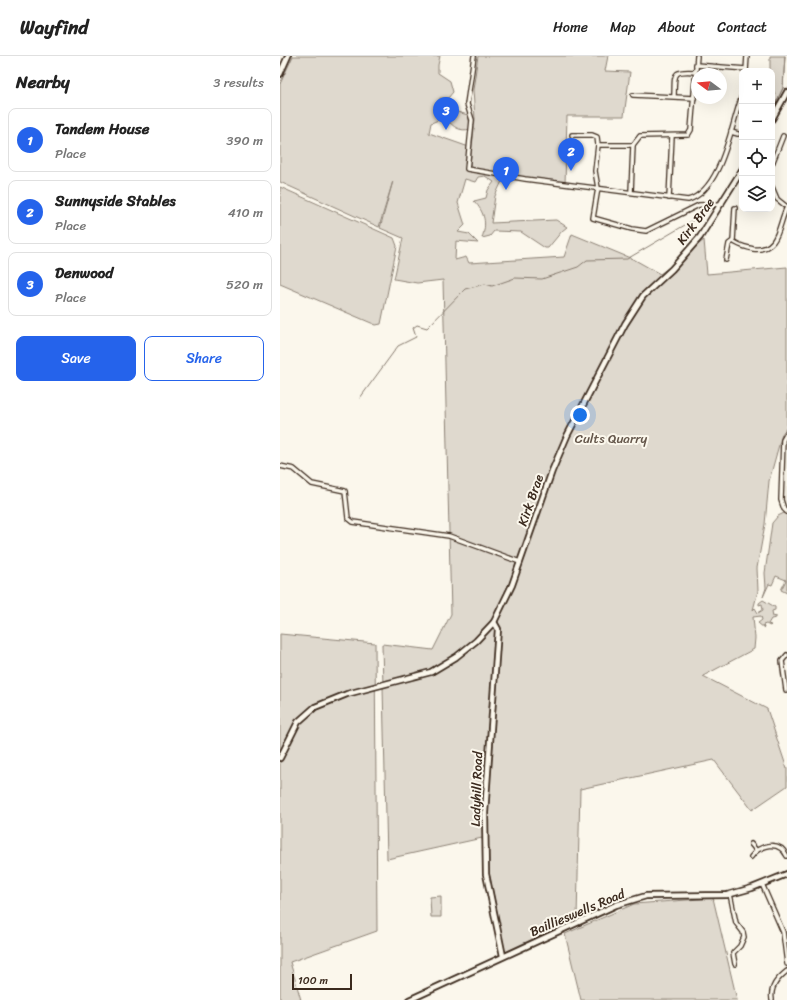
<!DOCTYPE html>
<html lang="en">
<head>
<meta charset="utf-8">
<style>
	:root { --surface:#fff; --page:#f2f2f2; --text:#222; --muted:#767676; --line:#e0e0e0; --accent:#2563eb }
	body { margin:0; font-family:Sriracha,sans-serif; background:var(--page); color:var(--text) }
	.controls { position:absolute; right:12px; top:12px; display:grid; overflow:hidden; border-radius:8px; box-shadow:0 4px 16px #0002 }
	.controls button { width:36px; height:36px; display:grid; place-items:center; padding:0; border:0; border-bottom:1px solid var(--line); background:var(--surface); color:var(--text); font:20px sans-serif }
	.compass { position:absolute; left:411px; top:12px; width:36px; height:36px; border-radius:50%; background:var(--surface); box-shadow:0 4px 16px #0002; rotate:286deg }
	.scale { position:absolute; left:12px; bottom:10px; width:60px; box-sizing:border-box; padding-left:4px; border:2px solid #3b2a1e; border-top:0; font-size:11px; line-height:14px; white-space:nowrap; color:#3b2a1e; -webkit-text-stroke:3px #fbf7ec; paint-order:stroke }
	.you { position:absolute; left:300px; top:359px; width:14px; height:14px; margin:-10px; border:3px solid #fff; border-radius:50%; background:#1a73e8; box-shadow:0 0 0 6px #1a73e833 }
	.badge { display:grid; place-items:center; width:26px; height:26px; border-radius:50%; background:var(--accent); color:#fff; font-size:13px; font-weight:700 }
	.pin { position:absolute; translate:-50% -33px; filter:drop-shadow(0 1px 2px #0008) }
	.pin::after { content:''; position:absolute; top:21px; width:14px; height:12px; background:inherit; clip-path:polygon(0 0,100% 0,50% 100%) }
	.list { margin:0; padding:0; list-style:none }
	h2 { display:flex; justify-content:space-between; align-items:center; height:52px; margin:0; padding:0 16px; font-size:17px }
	h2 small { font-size:13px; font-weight:400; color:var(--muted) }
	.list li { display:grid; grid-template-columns:26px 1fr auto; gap:12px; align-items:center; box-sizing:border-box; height:64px; margin:0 8px 8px; padding:0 8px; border:1px solid var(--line); border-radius:8px }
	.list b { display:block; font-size:15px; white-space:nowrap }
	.list p { margin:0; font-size:13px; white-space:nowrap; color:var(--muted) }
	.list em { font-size:13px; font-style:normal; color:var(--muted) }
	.actions { display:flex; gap:8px; padding:12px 16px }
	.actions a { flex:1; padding:9px 0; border:1px solid var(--accent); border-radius:8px; text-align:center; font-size:14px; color:var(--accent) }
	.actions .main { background:var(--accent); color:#fff }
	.icon { flex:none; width:22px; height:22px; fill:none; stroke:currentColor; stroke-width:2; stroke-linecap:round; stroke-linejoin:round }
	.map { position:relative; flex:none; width:507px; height:944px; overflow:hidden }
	header { display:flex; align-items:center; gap:24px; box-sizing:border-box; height:56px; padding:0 20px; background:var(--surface); border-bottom:1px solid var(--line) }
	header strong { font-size:19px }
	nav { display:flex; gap:22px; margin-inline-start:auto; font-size:14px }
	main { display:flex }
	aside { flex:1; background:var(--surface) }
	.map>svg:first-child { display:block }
	.built { fill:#ede8dd }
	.green { fill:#dfd9ce; stroke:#8d8276 }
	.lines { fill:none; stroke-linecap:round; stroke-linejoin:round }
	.stream { stroke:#85796d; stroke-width:1 }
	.minor-casing { stroke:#3b2a1e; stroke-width:6 }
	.tertiary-casing { stroke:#3b2a1e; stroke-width:8 }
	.minor { stroke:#fbf7ec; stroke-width:3.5 }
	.tertiary { stroke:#fbf7ec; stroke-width:4.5 }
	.labels { text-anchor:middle; stroke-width:4; stroke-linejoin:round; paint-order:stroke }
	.street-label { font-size:13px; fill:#3b2a1e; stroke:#fbf7ec }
	.park-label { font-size:13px; fill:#64564a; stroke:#fbf7ec }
</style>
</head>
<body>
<header>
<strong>Wayfind</strong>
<nav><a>Home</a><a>Map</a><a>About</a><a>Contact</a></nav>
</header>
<main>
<aside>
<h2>Nearby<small>3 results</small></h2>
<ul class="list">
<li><span class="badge">1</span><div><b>Tandem House</b><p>Place</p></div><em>390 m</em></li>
<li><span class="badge">2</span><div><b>Sunnyside Stables</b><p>Place</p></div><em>410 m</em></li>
<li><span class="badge">3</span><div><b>Denwood</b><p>Place</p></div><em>520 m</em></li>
</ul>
<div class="actions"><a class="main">Save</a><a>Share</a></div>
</aside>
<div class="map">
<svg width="507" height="944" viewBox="0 0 507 944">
	<rect width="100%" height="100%" fill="#fbf7ec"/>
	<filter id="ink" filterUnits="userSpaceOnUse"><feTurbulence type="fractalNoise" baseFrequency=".025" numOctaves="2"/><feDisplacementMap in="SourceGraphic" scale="8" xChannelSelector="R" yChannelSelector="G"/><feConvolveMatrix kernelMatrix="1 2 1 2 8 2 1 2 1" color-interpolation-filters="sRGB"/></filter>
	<g filter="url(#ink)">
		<!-- built -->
		<path class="built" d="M507,377V456L502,449L504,382Z"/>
		<!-- green -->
		<g class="green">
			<path d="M13,0H160L158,9V17L170,25L173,36L168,42H160L156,50V56L170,54L188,59L191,73C179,76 174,71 166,63H161L151,67L149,77L189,91L190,109L195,63L193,34L198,0H328L325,15L350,16L344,60H287L285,128L225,119L215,140L211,167L276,164L287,171L282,175L268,192H265L241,176L214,175L210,180L202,182C207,167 205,157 194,145L206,142L208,134L214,126L205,120L198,121L195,126L185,123L178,147L185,169L178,176L189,178L198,187L176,185L175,204L186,201L189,207L284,201L292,178L355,204L380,218L424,184L427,218L507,211V371L502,378L489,425L485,468L477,512L478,535L473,554L475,552L478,557L483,554L482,548L479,549V547L483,544L495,551V554L492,555L493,561L496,560V562L491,563L488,568L491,569L490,570L486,568L483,569L484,572L478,567L482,564L481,560L473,561L475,582L474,593L423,620L487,653L507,713V730L472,754L434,704L300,733L297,862L225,896L202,782L107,803L102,588L153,594L171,558L163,224L137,227L114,223L123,182L100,172L113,125L99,171L0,126V28Z"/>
			<path d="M490,0H505L503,32L492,55V44L495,39L492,31V15H490Z"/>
			<path d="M0,131L114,182L117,190L101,268L96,269L0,228Z"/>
			<path d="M504,457H507V537L501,534L506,524L496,520L492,529L489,528L483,541L486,532L485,517L492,467L498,460Z"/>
			<path d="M0,578L95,587L97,875L10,906L21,944H0Z"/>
			<path d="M161,840V861H151L150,841Z"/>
			<path d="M433,842L457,944H301L285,878L354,848Z"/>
		</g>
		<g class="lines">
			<!-- stream -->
			<g class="stream">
				<path d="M492,55L503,32L505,0"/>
				<path d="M444,139L462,107"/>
				<path d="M80,342L118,290L136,281L133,272L137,269L147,272L185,233L205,228L212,230L235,222L262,223L298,211L307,204L347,203L434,152"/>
			</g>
			<defs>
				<g id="minor">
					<path d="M194,0L187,48L192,64L187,113L245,123L408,144C442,134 451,69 462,40"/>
					<path d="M416,9L466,13"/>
					<path d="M466,15L467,0"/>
					<path d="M353,39L414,42"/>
					<path d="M394,40C395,18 391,14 416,16"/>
					<path d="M451,76L458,78"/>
					<path d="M292,79H312L317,81L318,89L315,115L318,132L313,162L352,173L366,175L419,149L442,148"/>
					<path d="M318,89H353L360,80L408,79L411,74L417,0"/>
					<path d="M492,108L503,80"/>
					<path d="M492,131L497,143L507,151"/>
					<path d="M351,136L353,89"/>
					<path d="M389,142L392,80"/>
					<path d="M453,185C459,190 466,191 473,193C500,196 498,168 507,151"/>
					<path d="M446,204L449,188L453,185L455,152"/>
					<path d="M507,377L503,384L501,444L504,453L507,456"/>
					<path d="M0,410L14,413L32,428L65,435L68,462L73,466L169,480L240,506"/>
					<path d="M506,634L502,605L507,599"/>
					<path d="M471,788L476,794"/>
					<path d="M471,801C479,789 499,783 507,800"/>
					<path d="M482,828L503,876L507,908"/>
					<path d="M450,838L456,867L463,876L464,881L460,890L453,897L455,908"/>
					<path d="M492,944C490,931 497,923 507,915"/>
				</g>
				<g id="tertiary">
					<path d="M0,18L8,0"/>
					<path d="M492,63L507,36"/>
					<path d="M214,566L218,573L205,757L206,818L223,900"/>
					<path d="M0,702L18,666L35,651L67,638L151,616L176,601L196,585L214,566L232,529L272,415L287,380L345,268L363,240L392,213L420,181L462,114"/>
					<path d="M129,944L336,849L366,840L447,839L472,832L507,818"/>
				</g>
			</defs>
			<!-- minor casing -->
			<use href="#minor" class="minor-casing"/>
			<!-- tertiary casing -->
			<use href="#tertiary" class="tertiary-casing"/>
			<!-- minor -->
			<use href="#minor" class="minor"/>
			<!-- tertiary -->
			<use href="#tertiary" class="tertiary"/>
		</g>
	</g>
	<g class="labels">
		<!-- street labels -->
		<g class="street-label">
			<text transform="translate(415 165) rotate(-54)" y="5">Kirk Brae</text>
			<text transform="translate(250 444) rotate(-71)" y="5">Kirk Brae</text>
			<text transform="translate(196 733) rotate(-88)" y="5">Ladyhill Road</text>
			<text transform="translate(297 856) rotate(-23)" y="5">Baillieswells Road</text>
		</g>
		<!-- park labels -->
		<g class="park-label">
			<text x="331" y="387">Cults Quarry</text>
		</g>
	</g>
</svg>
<div class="controls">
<button>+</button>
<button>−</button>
<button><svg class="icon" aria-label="locate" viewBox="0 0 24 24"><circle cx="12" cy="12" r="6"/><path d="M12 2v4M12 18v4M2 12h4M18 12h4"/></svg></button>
<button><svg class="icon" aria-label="layers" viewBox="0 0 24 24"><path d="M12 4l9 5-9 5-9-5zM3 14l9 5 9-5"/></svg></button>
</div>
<svg class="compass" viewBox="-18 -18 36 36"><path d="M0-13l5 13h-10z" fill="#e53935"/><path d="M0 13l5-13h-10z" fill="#767676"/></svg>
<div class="scale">100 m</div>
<div class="you"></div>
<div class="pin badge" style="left:226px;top:134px">1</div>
<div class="pin badge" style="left:291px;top:115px">2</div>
<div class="pin badge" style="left:166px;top:74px">3</div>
</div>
</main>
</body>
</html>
